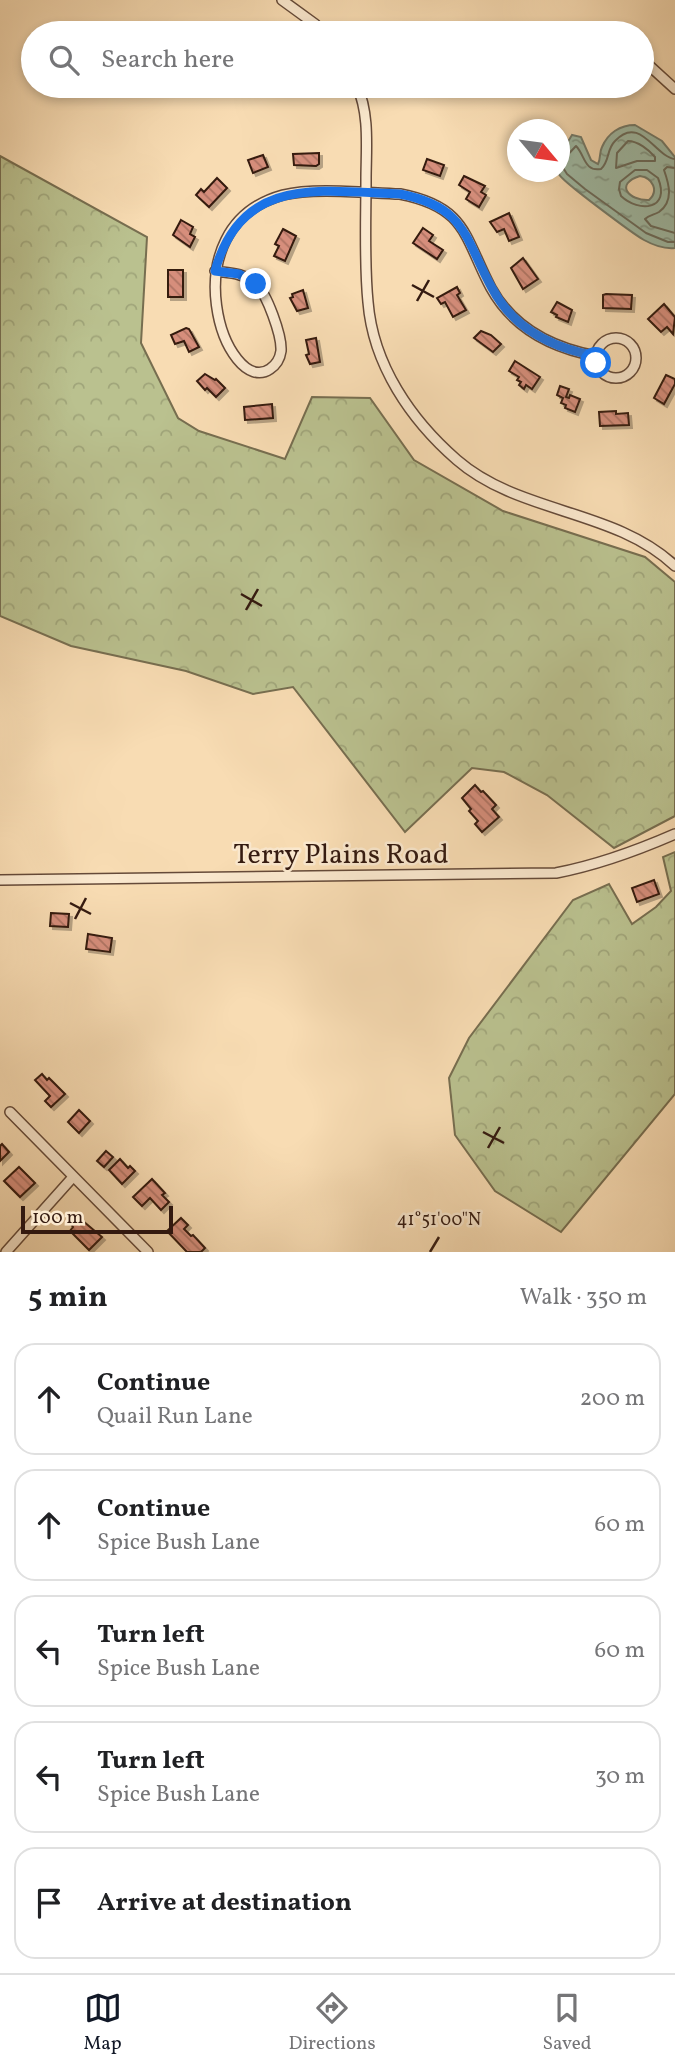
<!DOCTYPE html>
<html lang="en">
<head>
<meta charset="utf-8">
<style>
	:root { --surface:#fff; --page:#f2f2f2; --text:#202124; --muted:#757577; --line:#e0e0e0; --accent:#111827 }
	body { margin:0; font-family:Vollkorn,serif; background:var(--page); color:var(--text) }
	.compass { position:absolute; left:507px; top:119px; width:63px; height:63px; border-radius:50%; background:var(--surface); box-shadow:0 4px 10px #0003; rotate:119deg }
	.scale { position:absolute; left:21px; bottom:18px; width:152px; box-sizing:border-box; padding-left:7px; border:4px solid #341a10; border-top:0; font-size:19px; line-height:24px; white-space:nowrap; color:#341a10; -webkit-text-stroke:5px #fae8ce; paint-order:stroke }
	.stop { position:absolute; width:21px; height:21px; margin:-16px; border:5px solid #1a73e8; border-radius:50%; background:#fff }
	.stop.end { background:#1a73e8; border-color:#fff; box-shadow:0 2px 7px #0008 }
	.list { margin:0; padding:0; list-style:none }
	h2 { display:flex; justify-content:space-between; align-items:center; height:91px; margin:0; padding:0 28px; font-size:30px }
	h2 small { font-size:23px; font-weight:400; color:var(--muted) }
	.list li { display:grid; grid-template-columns:46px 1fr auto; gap:21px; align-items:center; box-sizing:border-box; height:112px; margin:0 14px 14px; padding:0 14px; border:2px solid var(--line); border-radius:21px }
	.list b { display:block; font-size:26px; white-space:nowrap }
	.list p { margin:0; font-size:23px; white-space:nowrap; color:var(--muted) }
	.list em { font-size:23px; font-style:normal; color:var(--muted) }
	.icon { flex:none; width:38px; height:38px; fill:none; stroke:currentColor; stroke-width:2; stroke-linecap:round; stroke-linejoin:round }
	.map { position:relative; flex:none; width:675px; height:1252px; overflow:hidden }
	.search { position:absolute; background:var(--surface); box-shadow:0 4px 10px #0003; left:21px; right:21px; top:21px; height:77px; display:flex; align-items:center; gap:18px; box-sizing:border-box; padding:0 24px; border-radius:38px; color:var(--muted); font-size:26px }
	.sheet { height:721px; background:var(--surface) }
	nav { display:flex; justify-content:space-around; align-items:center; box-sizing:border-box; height:98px; border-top:2px solid var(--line); background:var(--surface); font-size:19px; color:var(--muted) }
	nav a { display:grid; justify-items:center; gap:4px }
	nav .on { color:var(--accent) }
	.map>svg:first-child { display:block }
	.forest { fill:url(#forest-crowns); stroke:#776e50; stroke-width:2 }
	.water { fill:url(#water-ripples); stroke:#747b6b; stroke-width:2; fill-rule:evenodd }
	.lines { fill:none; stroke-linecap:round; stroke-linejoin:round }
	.shore { stroke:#6a6b5c; stroke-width:2 }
	.building { fill:url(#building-back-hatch); stroke:#341a10; stroke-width:2; filter:url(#shadow) }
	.street-casing { stroke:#654a39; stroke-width:12 }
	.street { stroke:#fae8ce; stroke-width:9 }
	.route { stroke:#1a73e8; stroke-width:9 }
	.ticks { fill:none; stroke:#341a10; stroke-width:2.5 }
	.labels { text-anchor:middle; stroke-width:5; stroke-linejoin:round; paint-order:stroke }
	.street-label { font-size:28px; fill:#341a10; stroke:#fae8ce }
	.ticks-label { font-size:18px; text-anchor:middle; fill:#341a10; stroke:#fae8ce; stroke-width:5; stroke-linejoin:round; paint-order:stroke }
</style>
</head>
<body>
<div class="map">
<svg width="675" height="1252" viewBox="0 0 675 1252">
	<defs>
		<pattern id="forest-crowns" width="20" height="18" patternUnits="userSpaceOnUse" patternTransform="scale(1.75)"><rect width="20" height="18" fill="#bac18f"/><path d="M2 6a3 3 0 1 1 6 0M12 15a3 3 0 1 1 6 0" fill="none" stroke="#a0a57a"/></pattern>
		<pattern id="water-ripples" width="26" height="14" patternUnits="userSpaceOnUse" patternTransform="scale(1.75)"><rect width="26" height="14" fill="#9fbca7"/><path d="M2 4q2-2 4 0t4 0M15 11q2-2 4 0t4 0" fill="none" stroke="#829887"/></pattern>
		<pattern id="building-back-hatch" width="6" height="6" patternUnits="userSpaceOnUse" patternTransform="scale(1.75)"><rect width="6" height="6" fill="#d68e7b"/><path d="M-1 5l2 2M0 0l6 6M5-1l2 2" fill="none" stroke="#ae7363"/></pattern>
		<filter id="shadow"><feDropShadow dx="3" dy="3" stdDeviation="0" flood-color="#0004"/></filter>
	</defs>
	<rect width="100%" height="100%" fill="#f8dcb3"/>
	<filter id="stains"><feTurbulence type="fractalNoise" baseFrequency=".00286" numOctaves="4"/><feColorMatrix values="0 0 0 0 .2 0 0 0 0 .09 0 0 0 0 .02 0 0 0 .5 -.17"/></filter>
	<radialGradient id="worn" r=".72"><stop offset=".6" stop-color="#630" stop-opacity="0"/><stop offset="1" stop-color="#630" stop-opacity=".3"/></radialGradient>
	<!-- forest -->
	<g class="forest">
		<path d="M0,156L147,237L141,343L178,418L199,431L285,459L312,397L370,398L414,460L503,511L645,557L675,582V816L614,848L547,795L504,772L472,768L405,832L293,687L253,694L186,671L71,646L0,616Z"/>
		<path d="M675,852V1094L561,1232L495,1191L455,1135L449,1078L469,1038L573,900L609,884L632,924L656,907L671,891L663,857Z"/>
	</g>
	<!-- water -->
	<path class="water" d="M635,125L662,141L675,157V248C665,249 653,245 644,240C635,235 560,180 559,174C556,163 565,146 572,135L581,137L591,160L598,164C601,158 599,153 602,147C608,133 620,125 635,125ZM640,176C653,178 659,191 649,200C629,201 614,184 640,176Z"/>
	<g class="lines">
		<!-- shore -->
		<g class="shore">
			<path d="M628,141C638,141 649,150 655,157V161H637L616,168L617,153Z"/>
			<path d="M675,159C655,157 640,114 615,141C606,150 610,161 601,169C584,172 585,155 576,146L560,163L567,174L585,189L646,233L668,242H675"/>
			<path d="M675,168L667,167L664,170C669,184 674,201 659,212C654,215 649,215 645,219L651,226L675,233"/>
			<path d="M635,170H647L658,178C671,210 639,213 621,196L619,189L620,182Z"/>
		</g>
	</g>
	<!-- building -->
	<g class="building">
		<path d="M319,153V164L316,166L294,165L293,154Z"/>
		<path d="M263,155L268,167L253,173L248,160Z"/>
		<path d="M427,159L444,165L440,176L423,170Z"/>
		<path d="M464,176L485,186L481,192L486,195L479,207L466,199L470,192L459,185Z"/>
		<path d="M217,178L227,188L209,207L196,195L201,189L204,192Z"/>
		<path d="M509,213L519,237L509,241L504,229L497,232L490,222Z"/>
		<path d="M181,220L193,227L190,234L195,237L190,247L173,235Z"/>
		<path d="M423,228L433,235L429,241L443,250L437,259L413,243Z"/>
		<path d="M283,229L296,236L285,261L274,256L279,246L275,244Z"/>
		<path d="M523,258L538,279L523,289L511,268Z"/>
		<rect x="168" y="270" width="15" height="27"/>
		<path d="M457,287L460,293L457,295L466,310L453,317L445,302L441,304L437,298Z"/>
		<path d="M303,290L308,308L297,311L290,298L293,297L292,294Z"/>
		<path d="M606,294L632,295L631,309L603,308V295Z"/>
		<path d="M557,302L572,310L568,322L556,317L557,315L551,312Z"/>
		<path d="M664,304L675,317L673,334L667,327L661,332L648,319Z"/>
		<path d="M186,328L189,329L199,347L189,352L184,341L175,344L171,335Z"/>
		<path d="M481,331L491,335L501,344L493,352L474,338Z"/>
		<path d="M316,338L320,362L310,364L306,355L309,354L306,340Z"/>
		<path d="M515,361L540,377L532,389L526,385L524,389L519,385L521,382L517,380L519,377L509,371Z"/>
		<path d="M205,374L215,380L216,379L225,388L216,397L207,388L205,390L197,381Z"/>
		<path d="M666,375L675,379V384L664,404L654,398Z"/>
		<path d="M560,386L569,389L566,397L569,398L570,395L580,399L575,412L565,408L566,405L561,403L563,398L557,395Z"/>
		<path d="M272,404L273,418L245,420L244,407Z"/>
		<path d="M616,411V414L628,413L629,425L600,426L599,412Z"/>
		<path d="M475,785L481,792L483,791L496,805L492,809L499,817L482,832L475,824L478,821L469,811L471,809L462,798Z"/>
		<path d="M654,880L659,894L637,902L632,888Z"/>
		<path d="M51,913L69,914L68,927L50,926Z"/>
		<path d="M88,934L112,938L110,952L86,949Z"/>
		<path d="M42,1074L47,1080L49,1078L65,1094L51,1107L45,1101L50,1096L35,1080Z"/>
		<path d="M79,1110L90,1121L79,1133L68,1122Z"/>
		<path d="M2,1144L9,1152L0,1161V1146Z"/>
		<path d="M106,1151L113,1157L104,1167L97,1161Z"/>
		<path d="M120,1159L128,1168L130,1166L135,1171L122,1184L109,1170Z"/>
		<path d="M19,1167L35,1183L20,1197L4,1181Z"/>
		<path d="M152,1179L165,1193L162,1195L169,1202L161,1210L150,1198L142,1206L133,1197Z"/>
		<path d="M77,1216L102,1237L89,1250L70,1231L73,1227L70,1223Z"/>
		<path d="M181,1218L188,1225L184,1229L191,1236L193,1235L205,1248L201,1252H187L167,1231Z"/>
	</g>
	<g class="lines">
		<defs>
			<g id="street">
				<path d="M282,0L315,24L323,33"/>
				<path d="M532,33L546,30L580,33"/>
				<path d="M642,59L675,89"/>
				<path d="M357,86C370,115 366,149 366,180C366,220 364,262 368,302C373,365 411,420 457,460C519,514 615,509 675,566"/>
				<path d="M215,271C229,273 244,273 255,283C267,293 282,336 281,351C280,358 276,365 270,369C226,399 167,227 283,195C315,187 366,193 400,194C467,207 464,237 491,288C513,328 553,348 596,356"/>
				<circle cx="616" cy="358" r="20"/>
				<path d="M0,880L556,873C598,865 636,851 675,834"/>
				<path d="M10,1112L148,1252"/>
				<path d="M6,1252L73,1177"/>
			</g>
		</defs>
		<!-- street casing -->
		<use href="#street" class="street-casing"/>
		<!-- street -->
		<use href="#street" class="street"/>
	</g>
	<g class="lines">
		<!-- route -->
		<path class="route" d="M256,284L239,274L215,271C242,175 320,191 400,194C466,207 464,237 492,288C513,328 553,348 596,356V363"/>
	</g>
	<!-- ticks -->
	<path class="ticks" d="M412,285L434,297M417,301L429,280M241,594L262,606M246,610L258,589M70,903L91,914M75,919L86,898M483,1132L504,1143M488,1148L500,1127M430,1252L439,1237"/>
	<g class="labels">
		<!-- street labels -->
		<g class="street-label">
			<text x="341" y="863">Terry Plains Road</text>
		</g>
	</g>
	<g class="ticks-label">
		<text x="439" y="1225">41°51'00"N</text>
	</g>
	<rect width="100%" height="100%" filter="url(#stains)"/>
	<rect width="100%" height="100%" fill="url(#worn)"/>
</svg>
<svg class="compass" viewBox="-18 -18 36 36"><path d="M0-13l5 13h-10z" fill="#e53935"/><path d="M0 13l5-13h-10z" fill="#757577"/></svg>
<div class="scale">100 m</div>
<div class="stop" style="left:596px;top:363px"></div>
<div class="stop end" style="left:256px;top:284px"></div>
<div class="search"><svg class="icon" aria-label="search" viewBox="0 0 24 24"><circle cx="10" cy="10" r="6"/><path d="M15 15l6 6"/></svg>Search here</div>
</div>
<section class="sheet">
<h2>5 min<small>Walk · 350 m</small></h2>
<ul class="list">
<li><svg class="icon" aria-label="ahead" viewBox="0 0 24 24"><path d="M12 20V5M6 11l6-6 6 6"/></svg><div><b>Continue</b><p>Quail Run Lane</p></div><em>200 m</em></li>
<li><svg class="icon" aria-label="ahead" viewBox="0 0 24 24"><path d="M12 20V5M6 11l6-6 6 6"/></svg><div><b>Continue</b><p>Spice Bush Lane</p></div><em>60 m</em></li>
<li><svg class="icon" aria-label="left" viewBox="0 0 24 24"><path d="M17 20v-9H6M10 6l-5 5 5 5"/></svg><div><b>Turn left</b><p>Spice Bush Lane</p></div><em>60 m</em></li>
<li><svg class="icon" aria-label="left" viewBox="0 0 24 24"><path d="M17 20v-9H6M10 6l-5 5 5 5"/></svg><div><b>Turn left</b><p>Spice Bush Lane</p></div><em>30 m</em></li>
<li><svg class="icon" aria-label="arrive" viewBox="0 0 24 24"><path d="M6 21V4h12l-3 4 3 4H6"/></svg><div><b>Arrive at destination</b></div></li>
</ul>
</section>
<nav>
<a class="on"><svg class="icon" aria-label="map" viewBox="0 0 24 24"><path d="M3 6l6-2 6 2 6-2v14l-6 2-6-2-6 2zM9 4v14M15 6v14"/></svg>Map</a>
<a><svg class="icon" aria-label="directions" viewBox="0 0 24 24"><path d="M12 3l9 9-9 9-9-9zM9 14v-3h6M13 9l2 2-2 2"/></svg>Directions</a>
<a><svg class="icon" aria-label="saved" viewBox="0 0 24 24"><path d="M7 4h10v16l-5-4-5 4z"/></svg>Saved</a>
</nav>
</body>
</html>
